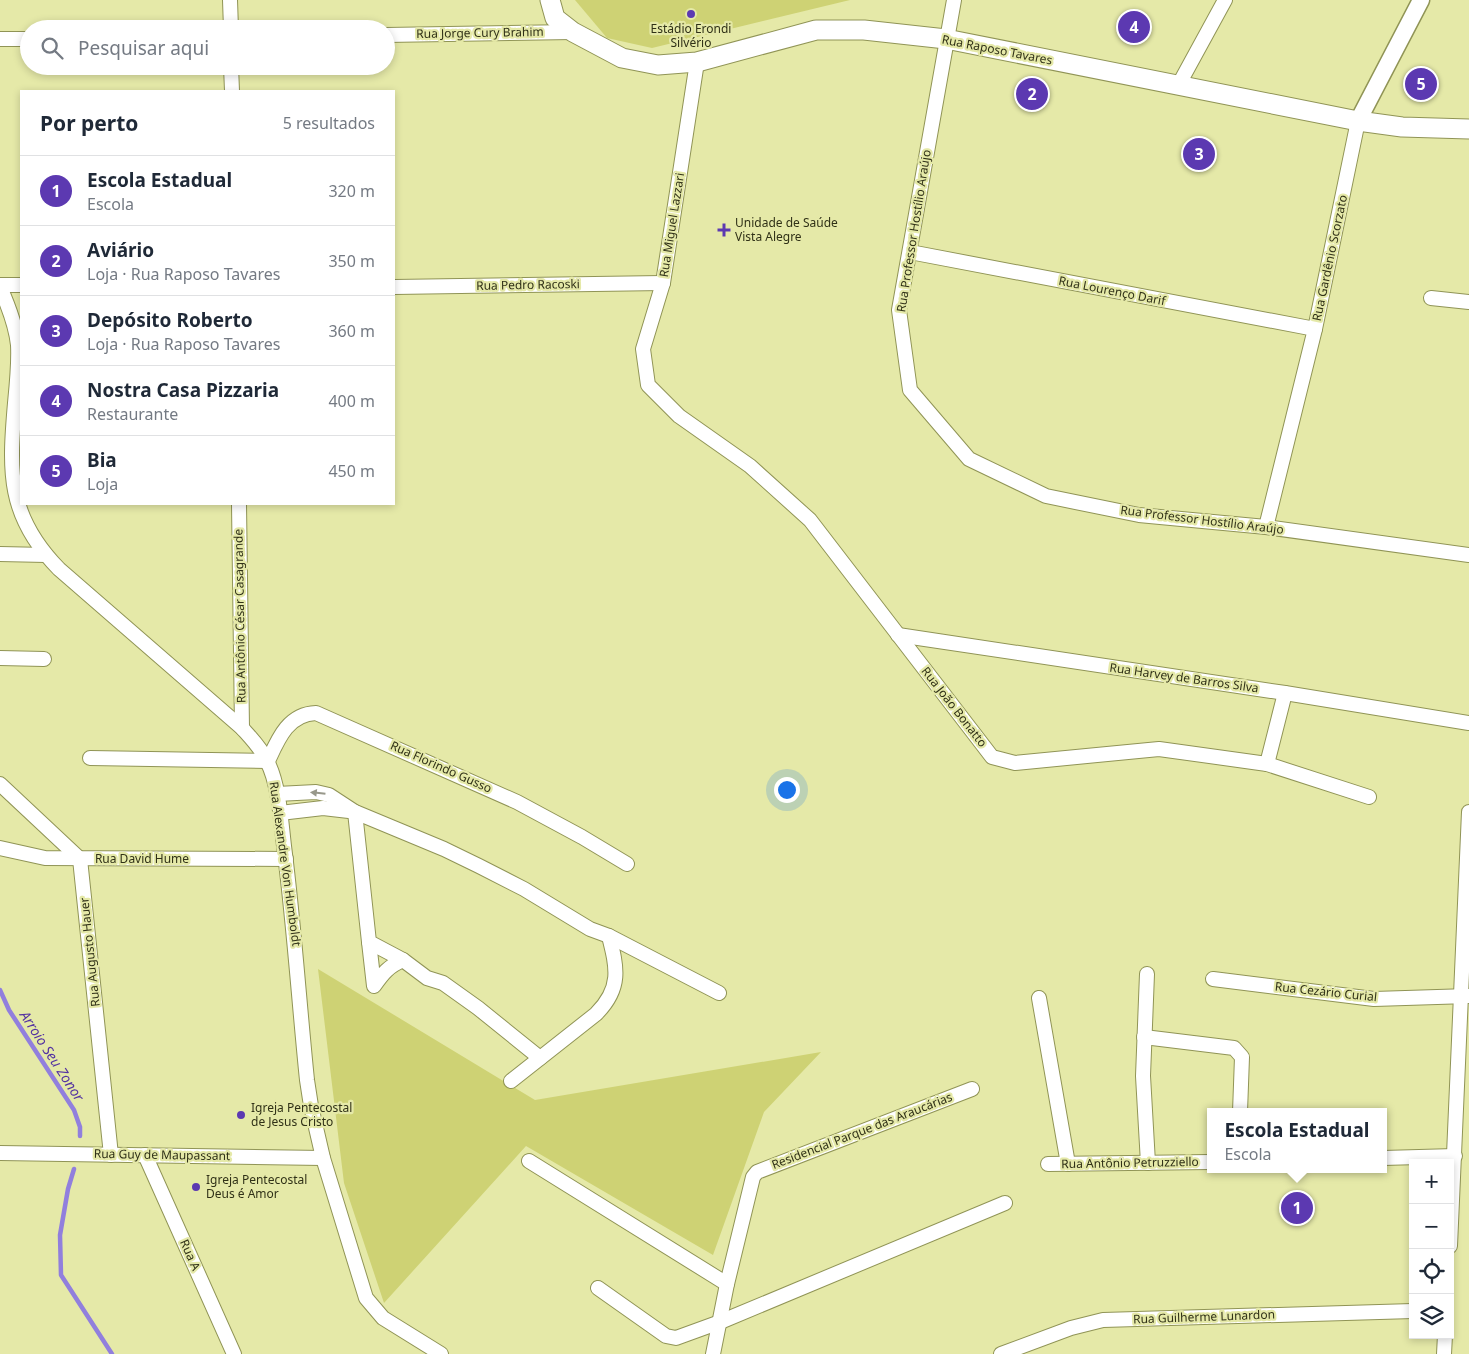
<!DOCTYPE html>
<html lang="pt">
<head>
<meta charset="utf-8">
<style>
	:root { --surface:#fff; --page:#f6f6f7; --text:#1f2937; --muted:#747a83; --line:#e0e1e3; --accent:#5c39b1 }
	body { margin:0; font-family:"Noto Sans",sans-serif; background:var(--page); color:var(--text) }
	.controls { position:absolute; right:15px; bottom:15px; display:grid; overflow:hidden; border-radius:0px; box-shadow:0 2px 8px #0003 }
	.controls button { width:45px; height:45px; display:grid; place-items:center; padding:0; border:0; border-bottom:1px solid var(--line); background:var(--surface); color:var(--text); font:25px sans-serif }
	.you { position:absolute; left:786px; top:789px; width:18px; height:18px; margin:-12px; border:4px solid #fff; border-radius:50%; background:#1a73e8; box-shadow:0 0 0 8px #1a73e833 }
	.badge { display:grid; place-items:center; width:32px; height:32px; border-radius:50%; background:var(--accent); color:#fff; font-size:16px; font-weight:700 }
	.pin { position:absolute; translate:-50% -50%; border:2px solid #fff; box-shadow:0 1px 5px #0006 }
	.popup { position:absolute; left:1207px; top:1108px; width:180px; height:65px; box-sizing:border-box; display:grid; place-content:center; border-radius:0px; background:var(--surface); filter:drop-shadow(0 1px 4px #0005); font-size:16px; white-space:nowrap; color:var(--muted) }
	.popup b { font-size:19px; color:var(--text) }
	.popup::after { content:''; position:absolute; left:50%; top:100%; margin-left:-10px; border:10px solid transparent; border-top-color:var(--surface) }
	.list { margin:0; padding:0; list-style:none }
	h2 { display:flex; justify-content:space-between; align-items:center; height:65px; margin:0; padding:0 20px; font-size:21px }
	h2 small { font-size:16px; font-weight:400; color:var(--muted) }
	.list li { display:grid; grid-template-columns:32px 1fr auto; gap:15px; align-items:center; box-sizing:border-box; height:70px; padding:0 20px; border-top:1px solid var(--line) }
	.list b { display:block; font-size:19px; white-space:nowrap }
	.list p { margin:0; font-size:16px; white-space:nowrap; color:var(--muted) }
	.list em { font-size:16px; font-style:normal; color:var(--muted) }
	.icon { flex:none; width:28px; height:28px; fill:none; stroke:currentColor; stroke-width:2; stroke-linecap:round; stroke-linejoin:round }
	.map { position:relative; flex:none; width:1469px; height:1354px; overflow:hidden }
	.search { position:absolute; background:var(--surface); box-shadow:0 2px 8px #0003; left:20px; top:20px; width:375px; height:55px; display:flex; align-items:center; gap:12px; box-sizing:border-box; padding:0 18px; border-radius:28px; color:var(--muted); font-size:19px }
	.panel { position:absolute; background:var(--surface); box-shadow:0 2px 8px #0003; left:20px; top:90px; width:375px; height:415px; border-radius:0px }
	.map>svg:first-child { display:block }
	.green { fill:#ced274 }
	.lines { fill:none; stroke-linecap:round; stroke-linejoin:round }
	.stream { stroke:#917fdd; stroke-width:4.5 }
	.minor-casing { stroke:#909456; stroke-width:16 }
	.tertiary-casing { stroke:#909456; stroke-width:19 }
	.secondary-casing { stroke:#909456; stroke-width:21 }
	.minor { stroke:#fff; stroke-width:14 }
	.tertiary { stroke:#fff; stroke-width:16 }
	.secondary { stroke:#fff; stroke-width:19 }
	.oneway { fill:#98988b }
	.poi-dot { fill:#5c39b1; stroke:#e5e9a8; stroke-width:2 }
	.labels { text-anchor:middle; stroke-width:4.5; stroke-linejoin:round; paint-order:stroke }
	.poi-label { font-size:12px; fill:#303117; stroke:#e5e9a8; text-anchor:start }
	.street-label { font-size:12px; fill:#303117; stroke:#e5e9a8 }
	.water-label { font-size:14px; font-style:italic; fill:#5433a1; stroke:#e5e9a8 }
</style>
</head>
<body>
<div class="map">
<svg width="1469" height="1354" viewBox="0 0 1469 1354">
	<rect width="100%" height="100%" fill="#e5e9a8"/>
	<!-- green -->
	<g class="green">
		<path d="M575,0H850L652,48L607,38Z"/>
		<path d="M318,969L535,1100L821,1052L764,1112L713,1255L526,1146L384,1303L344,1183Z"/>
	</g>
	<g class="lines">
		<!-- stream -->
		<g class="stream">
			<path d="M0,990L9,1010L74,1110L80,1127V1136"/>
			<path d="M74,1169L68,1189L60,1235L61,1275L112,1354"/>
		</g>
		<defs>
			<g id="minor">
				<path d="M230,0L231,29"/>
				<path d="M954,0L899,310L910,390L969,459L1046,496L1139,515L1266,527L1469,555"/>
				<path d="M386,35L573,32"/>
				<path d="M0,39H29"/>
				<path d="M697,62L663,283L643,349L648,385L679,416L750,466L810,520L992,757L1015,763L1159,749L1267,764L1369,797"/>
				<path d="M231,66L232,91"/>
				<path d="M1178,86L1225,0"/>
				<path d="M910,252L1315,329"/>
				<path d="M0,285H21"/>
				<path d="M0,287C8,305 16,325 18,345C19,364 17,383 15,403C9,472 7,516 59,569L242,728C251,738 261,748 267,761C279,784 281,820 284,846C294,924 299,1002 307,1080L311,1106L323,1158L366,1298L383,1318L441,1354"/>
				<path d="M394,287L663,283"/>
				<path d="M1431,298L1469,302"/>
				<path d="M239,504L242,728"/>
				<path d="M1266,527L1315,329L1358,121"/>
				<path d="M0,554L46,555"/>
				<path d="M898,635L1285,693L1469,723"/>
				<path d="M0,658L44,659"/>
				<path d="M90,758L268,761C278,739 288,714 316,713L517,802L582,837L627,864"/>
				<path d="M1267,764L1285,693"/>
				<path d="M0,784L80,859L111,1155"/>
				<path d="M277,794L316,792L329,795L355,812L444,849L479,866L524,889L590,929L609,936L719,993"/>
				<path d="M355,812L369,942L403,960L427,978L443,983L478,1008L540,1058"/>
				<path d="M280,813L323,808L349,811"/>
				<path d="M0,848L45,858L286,859"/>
				<path d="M369,942L374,986C383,973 389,966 403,960"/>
				<path d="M1147,974L1143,1076L1148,1163"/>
				<path d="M1213,979L1374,999L1469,996"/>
				<path d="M1039,998L1068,1164"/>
				<path d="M1144,1037L1234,1048L1242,1057L1240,1112"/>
				<path d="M511,1081L596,1014C622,988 617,968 609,936"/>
				<path d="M0,1153L323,1158"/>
				<path d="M145,1155L234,1354"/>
				<path d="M1383,1158L1455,1156"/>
				<path d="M529,1161L727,1284"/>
				<path d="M1048,1164L1211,1162"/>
				<path d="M1450,1246L1469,812"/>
				<path d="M598,1288L666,1336L676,1338L720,1322L1005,1203"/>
				<path d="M713,1354L727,1284L753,1177L757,1172L972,1089"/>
				<path d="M1001,1354L1071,1328L1103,1320L1413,1311"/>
				<path d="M1444,1354L1445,1335"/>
			</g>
			<path id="tertiary" d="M1358,121L1421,0"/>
			<path id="secondary" d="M550,0L555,18L573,32L622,58L658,65L697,62L816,30H864L946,39L1358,121L1402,127L1469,129"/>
		</defs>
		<!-- minor casing -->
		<use href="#minor" class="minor-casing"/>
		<!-- tertiary casing -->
		<use href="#tertiary" class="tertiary-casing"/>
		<!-- secondary casing -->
		<use href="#secondary" class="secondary-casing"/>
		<!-- minor -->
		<use href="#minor" class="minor"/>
		<!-- tertiary -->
		<use href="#tertiary" class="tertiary"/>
		<!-- secondary -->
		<use href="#secondary" class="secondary"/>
	</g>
	<!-- one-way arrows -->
	<defs><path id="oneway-solid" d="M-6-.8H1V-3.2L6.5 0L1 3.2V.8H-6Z" transform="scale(1.25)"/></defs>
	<use class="oneway" href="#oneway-solid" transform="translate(318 793) rotate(-174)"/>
	<!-- markers -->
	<g class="poi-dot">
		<circle cx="691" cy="14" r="5"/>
		<path d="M721.5 222.5h5v5h5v5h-5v5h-5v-5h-5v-5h5z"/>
		<circle cx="241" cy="1115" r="5"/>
		<circle cx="196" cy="1187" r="5"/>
	</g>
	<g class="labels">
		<!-- poi labels -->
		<g class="poi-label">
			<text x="691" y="33" text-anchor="middle">Estádio Erondi<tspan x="691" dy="14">Silvério</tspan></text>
			<text x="735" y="227">Unidade de Saúde<tspan x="735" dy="14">Vista Alegre</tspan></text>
			<text x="251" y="1112">Igreja Pentecostal<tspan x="251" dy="14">de Jesus Cristo</tspan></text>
			<text x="206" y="1184">Igreja Pentecostal<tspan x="206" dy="14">Deus é Amor</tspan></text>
		</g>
		<!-- street labels -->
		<g class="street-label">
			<text transform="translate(480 33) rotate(-1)" y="4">Rua Jorge Cury Brahim</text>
			<text transform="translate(997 50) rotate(11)" y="4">Rua Raposo Tavares</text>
			<text transform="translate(672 225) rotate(-81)" y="4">Rua Miguel Lazzari</text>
			<text transform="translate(914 231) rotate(-81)" y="4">Rua Professor Hostílio Araújo</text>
			<text transform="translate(1330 258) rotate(-78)" y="4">Rua Gardênio Scorzato</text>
			<text transform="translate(528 285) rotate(-1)" y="4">Rua Pedro Racoski</text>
			<text transform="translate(1112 291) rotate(11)" y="4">Rua Lourenço Darif</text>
			<text transform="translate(1202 520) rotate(7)" y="4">Rua Professor Hostílio Araújo</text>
			<text transform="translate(240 616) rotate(-91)" y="4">Rua Antônio César Casagrande</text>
			<text transform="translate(1184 678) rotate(8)" y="4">Rua Harvey de Barros Silva</text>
			<text transform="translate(954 707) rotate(52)" y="4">Rua João Bonatto</text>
			<text transform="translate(441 767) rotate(24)" y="4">Rua Florindo Gusso</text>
			<text x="142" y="863">Rua David Hume</text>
			<text transform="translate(285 864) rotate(82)" y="4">Rua Alexandre Von Humboldt</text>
			<text transform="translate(90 952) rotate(-96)" y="4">Rua Augusto Hauer</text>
			<text transform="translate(1326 992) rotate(6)" y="4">Rua Cezário Curial</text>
			<text transform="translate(862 1131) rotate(-21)" y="4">Residencial Parque das Araucárias</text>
			<text transform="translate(162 1155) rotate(1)" y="4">Rua Guy de Maupassant</text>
			<text transform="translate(1130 1163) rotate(-1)" y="4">Rua Antônio Petruzziello</text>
			<text transform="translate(190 1255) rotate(66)" y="4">Rua A</text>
			<text transform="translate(1204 1317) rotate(-2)" y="4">Rua Guilherme Lunardon</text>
		</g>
		<!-- water labels -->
		<g class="water-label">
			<text transform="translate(52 1056) rotate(57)" y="5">Arroio Seu Zonor</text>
		</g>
	</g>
</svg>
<div class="controls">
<button>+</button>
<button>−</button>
<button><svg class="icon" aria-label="locate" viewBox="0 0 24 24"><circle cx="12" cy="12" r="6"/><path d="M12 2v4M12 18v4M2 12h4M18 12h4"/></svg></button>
<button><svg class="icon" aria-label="layers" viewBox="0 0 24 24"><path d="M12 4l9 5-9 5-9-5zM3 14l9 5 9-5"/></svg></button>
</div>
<div class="you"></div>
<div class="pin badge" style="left:1297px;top:1208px">1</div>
<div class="popup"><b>Escola Estadual</b>Escola</div>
<div class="pin badge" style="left:1032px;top:94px">2</div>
<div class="pin badge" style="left:1199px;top:154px">3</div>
<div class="pin badge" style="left:1134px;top:27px">4</div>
<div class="pin badge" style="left:1421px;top:84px">5</div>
<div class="search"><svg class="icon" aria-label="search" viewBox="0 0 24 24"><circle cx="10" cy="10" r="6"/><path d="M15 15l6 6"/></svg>Pesquisar aqui</div>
<section class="panel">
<h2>Por perto<small>5 resultados</small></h2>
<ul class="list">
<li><span class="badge">1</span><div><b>Escola Estadual</b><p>Escola</p></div><em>320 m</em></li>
<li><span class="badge">2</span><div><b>Aviário</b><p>Loja · Rua Raposo Tavares</p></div><em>350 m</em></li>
<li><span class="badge">3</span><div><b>Depósito Roberto</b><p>Loja · Rua Raposo Tavares</p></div><em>360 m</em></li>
<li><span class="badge">4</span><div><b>Nostra Casa Pizzaria</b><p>Restaurante</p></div><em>400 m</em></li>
<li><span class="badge">5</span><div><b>Bia</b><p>Loja</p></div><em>450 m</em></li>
</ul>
</section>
</div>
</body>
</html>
